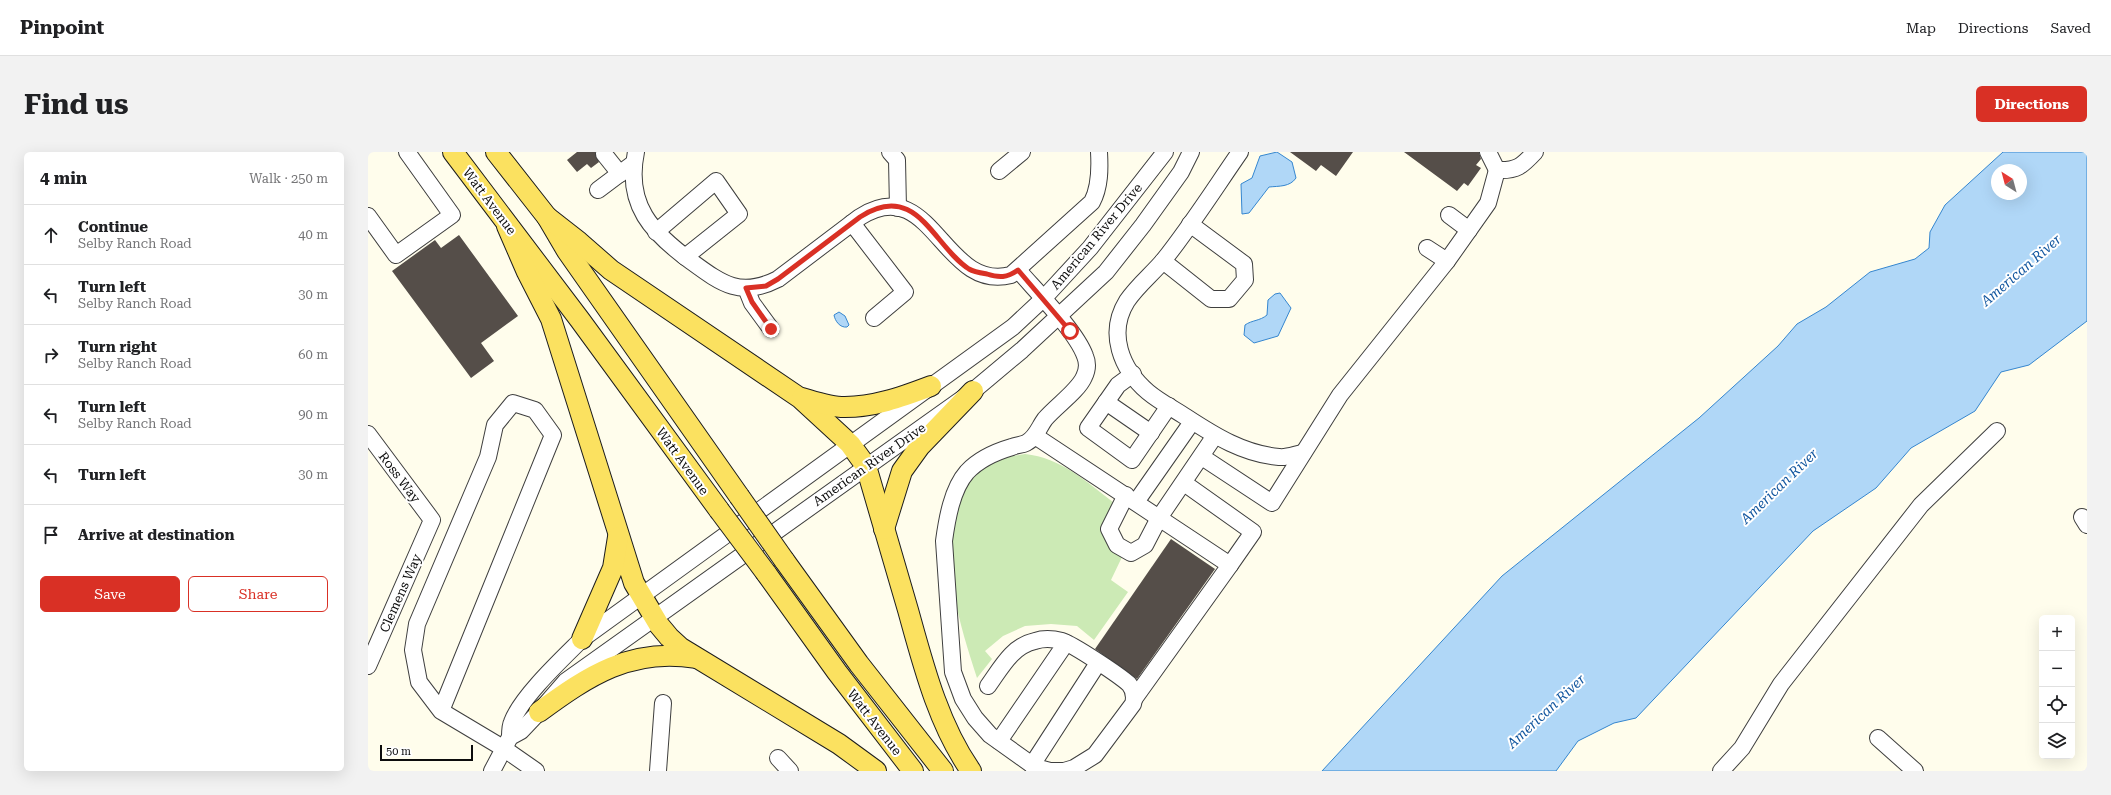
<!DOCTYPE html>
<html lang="en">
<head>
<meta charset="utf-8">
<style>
	:root { --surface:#fff; --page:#f2f2f2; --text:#202124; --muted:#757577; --line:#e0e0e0; --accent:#d93025 }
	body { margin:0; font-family:"Roboto Serif",serif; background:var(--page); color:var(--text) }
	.controls { position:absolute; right:12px; bottom:12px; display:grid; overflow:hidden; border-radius:6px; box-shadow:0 4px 16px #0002 }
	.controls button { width:36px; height:36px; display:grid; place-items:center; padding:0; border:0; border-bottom:1px solid var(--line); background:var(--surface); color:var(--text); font:20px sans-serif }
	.compass { position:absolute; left:1623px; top:12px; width:36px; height:36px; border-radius:50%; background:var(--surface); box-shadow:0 4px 16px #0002; rotate:324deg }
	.scale { position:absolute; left:12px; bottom:10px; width:93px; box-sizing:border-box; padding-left:4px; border:2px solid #0c0c0c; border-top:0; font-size:11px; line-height:14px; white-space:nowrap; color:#0c0c0c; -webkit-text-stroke:3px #fff; paint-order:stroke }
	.stop { position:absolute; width:12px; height:12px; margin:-9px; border:3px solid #d93025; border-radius:50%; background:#fff }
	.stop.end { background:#d93025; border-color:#fff; box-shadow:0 1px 4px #0008 }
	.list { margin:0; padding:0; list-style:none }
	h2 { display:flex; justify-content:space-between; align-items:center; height:52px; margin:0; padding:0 16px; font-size:17px }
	h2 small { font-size:13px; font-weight:400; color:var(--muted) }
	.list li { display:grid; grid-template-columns:26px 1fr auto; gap:12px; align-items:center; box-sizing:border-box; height:60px; padding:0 16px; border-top:1px solid var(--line) }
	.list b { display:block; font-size:15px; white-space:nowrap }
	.list p { margin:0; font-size:13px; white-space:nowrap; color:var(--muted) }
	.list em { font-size:13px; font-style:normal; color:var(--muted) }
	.actions { display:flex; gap:8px; padding:12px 16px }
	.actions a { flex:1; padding:9px 0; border:1px solid var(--accent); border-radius:6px; text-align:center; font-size:14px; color:var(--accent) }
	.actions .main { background:var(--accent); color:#fff }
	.icon { flex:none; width:22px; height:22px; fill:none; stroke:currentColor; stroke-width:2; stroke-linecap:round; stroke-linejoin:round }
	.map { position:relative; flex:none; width:1719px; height:619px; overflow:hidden; border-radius:6px }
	header { display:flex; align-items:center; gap:24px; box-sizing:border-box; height:56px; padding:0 20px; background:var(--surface); border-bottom:1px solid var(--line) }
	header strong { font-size:19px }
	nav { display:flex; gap:22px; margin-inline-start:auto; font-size:14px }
	.intro { display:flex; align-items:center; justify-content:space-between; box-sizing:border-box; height:96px; padding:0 24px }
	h1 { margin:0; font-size:28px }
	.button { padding:10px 18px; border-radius:6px; background:var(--accent); color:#fff; font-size:14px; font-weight:700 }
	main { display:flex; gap:24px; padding:0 24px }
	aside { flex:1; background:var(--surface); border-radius:6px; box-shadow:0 4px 16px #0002 }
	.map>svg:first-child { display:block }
	.green { fill:#cceab5 }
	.water { fill:#b0d7f7; stroke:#3586cf; fill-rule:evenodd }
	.building { fill:#554e49 }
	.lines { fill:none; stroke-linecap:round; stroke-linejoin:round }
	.minor-casing { stroke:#3f3f3f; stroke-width:18 }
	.major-casing { stroke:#1d1d1d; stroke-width:22 }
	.minor { stroke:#fff; stroke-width:16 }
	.major { stroke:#fbe160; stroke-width:20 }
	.major-bridge-casing { stroke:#1d1d1d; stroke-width:22; stroke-linecap:butt }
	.major-bridge { stroke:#fbe160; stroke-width:20 }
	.route { stroke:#d93025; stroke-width:5 }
	.labels { text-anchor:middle; stroke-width:4; stroke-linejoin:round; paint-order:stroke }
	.street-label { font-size:13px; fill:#0c0c0c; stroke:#fff }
	.water-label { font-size:14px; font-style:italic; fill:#1458a0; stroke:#fff }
</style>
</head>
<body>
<header>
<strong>Pinpoint</strong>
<nav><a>Map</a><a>Directions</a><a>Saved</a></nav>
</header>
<div class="intro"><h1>Find us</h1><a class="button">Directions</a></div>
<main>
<aside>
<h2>4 min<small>Walk · 250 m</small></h2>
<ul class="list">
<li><svg class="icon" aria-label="ahead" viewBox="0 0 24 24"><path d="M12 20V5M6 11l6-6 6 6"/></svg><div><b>Continue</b><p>Selby Ranch Road</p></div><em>40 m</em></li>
<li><svg class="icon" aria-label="left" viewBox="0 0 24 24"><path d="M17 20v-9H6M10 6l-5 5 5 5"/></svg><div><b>Turn left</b><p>Selby Ranch Road</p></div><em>30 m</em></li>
<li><svg class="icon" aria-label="right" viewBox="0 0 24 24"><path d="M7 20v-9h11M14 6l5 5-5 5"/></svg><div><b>Turn right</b><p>Selby Ranch Road</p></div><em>60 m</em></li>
<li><svg class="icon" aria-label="left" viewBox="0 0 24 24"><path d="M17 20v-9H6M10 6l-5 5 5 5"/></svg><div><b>Turn left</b><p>Selby Ranch Road</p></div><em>90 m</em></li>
<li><svg class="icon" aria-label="left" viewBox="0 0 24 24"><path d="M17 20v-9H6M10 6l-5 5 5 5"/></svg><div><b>Turn left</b></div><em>30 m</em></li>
<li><svg class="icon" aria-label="arrive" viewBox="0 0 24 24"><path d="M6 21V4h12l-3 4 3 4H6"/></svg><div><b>Arrive at destination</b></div></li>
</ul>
<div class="actions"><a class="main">Save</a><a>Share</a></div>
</aside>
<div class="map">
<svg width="1719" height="619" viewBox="0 0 1719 619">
	<rect width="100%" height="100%" fill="#fffdec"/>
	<!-- green -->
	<path class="green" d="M657,302C693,306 718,329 746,351C729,380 735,380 754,405L743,428L760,440L726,488L709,474L683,472L657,474L635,484L617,499L624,507L609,526C600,498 591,470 586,441C584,432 585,422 585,414C584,379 584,332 619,312C631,306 644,304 657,302Z"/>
	<!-- water -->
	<g class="water">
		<path d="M909,0L924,10L928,26C922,35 911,34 901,35L881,61L874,62L873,32L884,26L892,4Z"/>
		<path d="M1635,0H1719V169L1661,213L1633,220L1607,259L1543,296L1508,336L1445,379L1268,566L1246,571L1210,589L1188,619H954L1134,424L1331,266L1410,194L1429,172L1458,155L1502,120L1547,107L1561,96L1562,80L1577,53ZM1629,18H1653V42H1629Z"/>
		<path d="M912,141L923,156L910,184L886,191L876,183L877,173C884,168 892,169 899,163L900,148L907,142Z"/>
		<path d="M471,160L477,164L481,173L479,175C472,176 467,169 466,163Z"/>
	</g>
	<!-- building -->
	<g class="building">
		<path d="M209,0H227L231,10L223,16L219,12L209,20L199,8Z"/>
		<path d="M922,0H985L968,24L953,13L948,19Z"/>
		<path d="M1036,0H1111L1113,7L1108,13L1113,16L1100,34L1096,31L1089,39Z"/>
		<path d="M91,83L150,164L113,191L126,209L103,226L24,119L67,88L73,96Z"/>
		<path d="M803,387L847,417L769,527L727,497Z"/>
	</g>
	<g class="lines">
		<defs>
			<g id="minor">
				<path d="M268,0C257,53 284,81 324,110C354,132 373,146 410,127L492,65C564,19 575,141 643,123L724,50C732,35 732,17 731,0"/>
				<path d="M522,0L529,8L530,56"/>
				<path d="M872,0C847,36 823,74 795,109C784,122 769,134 759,149C739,181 753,217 780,240C792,250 806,257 818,265C847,284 876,302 911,305C919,306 928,302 935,301"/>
				<path d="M1120,0L1129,18C1149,19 1154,14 1167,0"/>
				<path d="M236,2L252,22"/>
				<path d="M631,19L654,0"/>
				<path d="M230,38L266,11"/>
				<path d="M1081,63L1101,78"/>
				<path d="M0,64L28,103L84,63L39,0"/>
				<path d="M484,71L537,140L506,166"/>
				<path d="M288,80L348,29L371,62L317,105"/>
				<path d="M1059,96L1079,109"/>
				<path d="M795,109L843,147H861L877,128L876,112L822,72"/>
				<path d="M378,136L384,151L403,177"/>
				<path d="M765,222L750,233L720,276L764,308L801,254"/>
				<path d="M738,250L783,281"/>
				<path d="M0,282L64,368L0,514"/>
				<path d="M667,284L791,366L846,285"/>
				<path d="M834,305L904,351L972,243L1079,109L1120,51L1129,18"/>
				<path d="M816,331L885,380L862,413"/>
				<path d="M758,343L741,377L749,393L763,401L777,393L791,366L862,413L766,547"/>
				<path d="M768,350L824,270"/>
				<path d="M1714,365L1719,373"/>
				<path d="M620,534C633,516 644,494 667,489C676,486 686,487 694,489C706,493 751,523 761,532C766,538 767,545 765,552L727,603L706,616L696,619H682L667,615L622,583L607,566L595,547L585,520L576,389C579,367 584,337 599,320C611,307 627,300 644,295C648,293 654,293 658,291C668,286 671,275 677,267C688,254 710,239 716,225C719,219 720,211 717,204C708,179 668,139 650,118"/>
				<path d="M73,559L185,283L167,258L145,251L127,273L120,305L49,472L45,498L51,530L73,559L135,596L168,619"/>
				<path d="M142,585C142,581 142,574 144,570C153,545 195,506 214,487L645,175L675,147L722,96L797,0"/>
				<path d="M1510,586L1547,619"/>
				<path d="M631,589L698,491"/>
				<path d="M410,606L422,619"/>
				<path d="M664,613L730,511"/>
				<path d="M124,619L142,585L153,579L171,560L198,529L605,239L654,198L738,120L775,73L813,20L823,0"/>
				<path d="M290,619L295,551"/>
				<path d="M1353,619L1374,596L1413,532L1553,353L1629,279"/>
			</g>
			<g id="major">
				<path d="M85,0L212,168L351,358"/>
				<path d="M128,0L179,65L199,99L371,344"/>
				<path d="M179,65L211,90L243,118L432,246L482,292L498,314C512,362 526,410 540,458C555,512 570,572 603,619"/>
				<path d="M139,74L159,120L183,167L266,431L291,473L301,485L313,496L471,592L508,619"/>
				<path d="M434,246C447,250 460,254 473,255C504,256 534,245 563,234"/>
				<path d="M516,377L534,319L552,294L605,239"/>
				<path d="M416,408L491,512L575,619"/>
				<path d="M398,421L469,520L545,619"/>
				<path d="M214,487L245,416L250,385"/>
				<path d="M171,560C220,524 263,495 328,506"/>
			</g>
		</defs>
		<!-- minor casing -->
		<use href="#minor" class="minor-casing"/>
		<!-- major casing -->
		<use href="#major" class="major-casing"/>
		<!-- minor -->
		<use href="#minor" class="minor"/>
		<!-- major -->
		<use href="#major" class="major"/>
		<defs>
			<g id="major-bridge">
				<path d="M371,344L416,408"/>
				<path d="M351,358L398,421"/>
			</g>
		</defs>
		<!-- major-bridge casing -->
		<use href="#major-bridge" class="major-bridge-casing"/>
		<!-- major-bridge -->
		<use href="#major-bridge" class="major-bridge"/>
	</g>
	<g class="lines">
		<!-- route -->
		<path class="route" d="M403,177L384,150L378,136L398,134L410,127L492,65C549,28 565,94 601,117C606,120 613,121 619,122C631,126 639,126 650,118L702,179"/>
	</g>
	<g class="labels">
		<!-- street labels -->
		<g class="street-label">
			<text transform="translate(122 49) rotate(53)" y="5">Watt Avenue</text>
			<text transform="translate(728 84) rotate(-50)" y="5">American River Drive</text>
			<text transform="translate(315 309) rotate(54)" y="5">Watt Avenue</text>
			<text transform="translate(501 312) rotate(-35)" y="5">American River Drive</text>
			<text transform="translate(32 325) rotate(53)" y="5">Ross Way</text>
			<text transform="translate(32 441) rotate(-66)" y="5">Clemens Way</text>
			<text transform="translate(507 570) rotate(52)" y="5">Watt Avenue</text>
		</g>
		<!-- water labels -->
		<g class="water-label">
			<text transform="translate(1653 118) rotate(-41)" y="5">American River</text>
			<text transform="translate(1411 334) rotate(-44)" y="5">American River</text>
			<text transform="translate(1178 559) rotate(-43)" y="5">American River</text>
		</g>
	</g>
</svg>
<div class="controls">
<button>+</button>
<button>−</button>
<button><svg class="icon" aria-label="locate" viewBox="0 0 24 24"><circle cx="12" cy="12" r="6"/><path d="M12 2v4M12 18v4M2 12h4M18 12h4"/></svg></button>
<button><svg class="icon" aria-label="layers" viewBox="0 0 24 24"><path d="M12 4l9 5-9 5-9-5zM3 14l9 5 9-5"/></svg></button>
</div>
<svg class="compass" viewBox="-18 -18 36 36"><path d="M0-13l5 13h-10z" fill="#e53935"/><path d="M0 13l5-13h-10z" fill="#757577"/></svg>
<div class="scale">50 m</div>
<div class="stop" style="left:702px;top:179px"></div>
<div class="stop end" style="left:403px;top:177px"></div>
</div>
</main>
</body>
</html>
